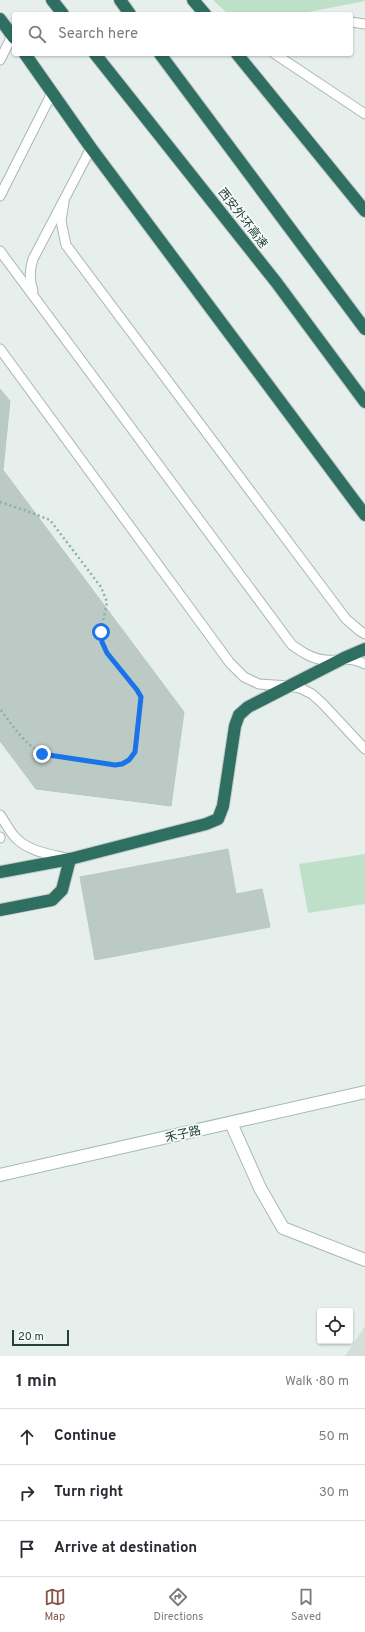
<!DOCTYPE html>
<html lang="en">
<head>
<meta charset="utf-8">
<style>
	:root { --surface:#fff; --page:#f7f7f7; --text:#2b2b33; --muted:#7c7c81; --line:#e1e1e2; --accent:#855347 }
	body { margin:0; font-family:Overpass,"Noto Sans SC",sans-serif; background:var(--page); color:var(--text) }
	.controls { position:absolute; right:12px; bottom:12px; display:grid; overflow:hidden; border-radius:4px; box-shadow:0 1px 3px #0004 }
	.controls button { width:36px; height:36px; display:grid; place-items:center; padding:0; border:0; border-bottom:1px solid var(--line); background:var(--surface); color:var(--text); font:20px sans-serif }
	.scale { position:absolute; left:12px; bottom:10px; width:57px; box-sizing:border-box; padding-left:4px; border:2px solid #24423a; border-top:0; font-size:11px; line-height:14px; white-space:nowrap; color:#24423a; -webkit-text-stroke:3px #f7fbf9; paint-order:stroke }
	.stop { position:absolute; width:12px; height:12px; margin:-9px; border:3px solid #1a73e8; border-radius:50%; background:#fff }
	.stop.end { background:#1a73e8; border-color:#fff; box-shadow:0 1px 4px #0008 }
	.list { margin:0; padding:0; list-style:none }
	h2 { display:flex; justify-content:space-between; align-items:center; height:52px; margin:0; padding:0 16px; font-size:17px }
	h2 small { font-size:13px; font-weight:400; color:var(--muted) }
	.list li { display:grid; grid-template-columns:26px 1fr auto; gap:12px; align-items:center; box-sizing:border-box; height:56px; padding:0 16px; border-top:1px solid var(--line) }
	.list b { display:block; font-size:15px; white-space:nowrap }
	.list em { font-size:13px; font-style:normal; color:var(--muted) }
	.icon { flex:none; width:22px; height:22px; fill:none; stroke:currentColor; stroke-width:2; stroke-linecap:round; stroke-linejoin:round }
	.map { position:relative; flex:none; width:365px; height:1356px; overflow:hidden }
	.search { position:absolute; background:var(--surface); box-shadow:0 1px 3px #0004; left:12px; right:12px; top:12px; height:44px; display:flex; align-items:center; gap:10px; box-sizing:border-box; padding:0 14px; border-radius:4px; color:var(--muted); font-size:15px }
	.sheet { height:220px; background:var(--surface) }
	nav { display:flex; justify-content:space-around; align-items:center; box-sizing:border-box; height:56px; border-top:1px solid var(--line); background:var(--surface); font-size:11px; color:var(--muted) }
	nav a { display:grid; justify-items:center; gap:2px }
	nav .on { color:var(--accent) }
	.map>svg:first-child { display:block }
	.built { fill:#d4dfda }
	.green { fill:#bfe0c8 }
	.building { fill:#bbcac4; stroke:#b8c9c2 }
	.lines { fill:none; stroke-linecap:round; stroke-linejoin:round }
	.service-casing { stroke:#a8b8b2; stroke-width:11 }
	.minor-casing { stroke:#a8b8b2; stroke-width:14 }
	.secondary-casing { stroke:#a4bbb3; stroke-width:14 }
	.motorway-casing { stroke:#c2cac8; stroke-width:14 }
	.path { stroke:#86b3a5; stroke-width:2.5; stroke-dasharray:2 3; stroke-linecap:butt }
	.service { stroke:#fff; stroke-width:9 }
	.minor { stroke:#fff; stroke-width:12 }
	.secondary { stroke:#fff; stroke-width:12 }
	.motorway { stroke:#2f6f62; stroke-width:12 }
	.route { stroke:#1a73e8; stroke-width:5 }
	.labels { text-anchor:middle; stroke-width:3.5; stroke-linejoin:round; paint-order:stroke }
	.street-label { font-size:12px; fill:#24423a; stroke:#f7fbf9 }
</style>
</head>
<body>
<div class="map">
<svg width="365" height="1356" viewBox="0 0 365 1356">
	<rect width="100%" height="100%" fill="#e6efeb"/>
	<!-- built -->
	<path class="built" d="M365,1326V1356H345Z"/>
	<!-- green -->
	<g class="green">
		<path d="M213,0H365V1L298,14H228Z"/>
		<path d="M365,854V904L308,913L299,864Z"/>
	</g>
	<!-- building -->
	<g class="building">
		<path d="M0,389L10,401L3,470L184,712L171,806L36,789L0,741Z"/>
		<path d="M228,849L236,894L262,889L270,927L95,960L80,877Z"/>
	</g>
	<g class="lines">
		<defs>
			<g id="service">
				<path d="M351,22L365,24"/>
				<path d="M275,54L365,114"/>
				<path d="M0,60L12,36"/>
				<path d="M0,196L52,93"/>
				<path d="M64,202L61,221L66,245L346,619L360,631L365,634"/>
				<path d="M0,251L292,645C302,652 312,659 325,660C343,662 346,655 365,664"/>
				<path d="M33,291C29,280 29,271 33,259L91,148"/>
				<path d="M0,349L230,663L244,677L259,684L289,686L300,688L312,694L323,704L365,749"/>
				<path d="M0,815C5,822 9,830 14,836C27,851 48,854 66,858"/>
				<path d="M0,837V838"/>
			</g>
			<path id="minor" d="M231,1123L260,1188L283,1228L365,1260"/>
			<path id="secondary" d="M0,1175L365,1092"/>
			<g id="motorway">
				<path d="M52,0L63,14"/>
				<path d="M120,0L130,14"/>
				<path d="M193,0L205,14"/>
				<path d="M0,19L14,38"/>
				<path d="M25,54L91,148L365,515"/>
				<path d="M95,54L276,282L365,402"/>
				<path d="M160,54L365,329"/>
				<path d="M237,54L365,211"/>
				<path d="M0,872L70,859L206,824L218,819L223,806L235,726L239,715L248,707L344,658L365,649"/>
				<path d="M0,910L52,900L62,890L70,859"/>
			</g>
		</defs>
		<!-- service casing -->
		<use href="#service" class="service-casing"/>
		<!-- minor casing -->
		<use href="#minor" class="minor-casing"/>
		<!-- secondary casing -->
		<use href="#secondary" class="secondary-casing"/>
		<!-- motorway casing -->
		<use href="#motorway" class="motorway-casing"/>
		<!-- path -->
		<path class="path" d="M0,502L24,510L50,520L101,587L107,602L101,632V642L107,653L137,690L141,697L135,752L129,760L122,764L115,765L43,754C24,744 13,726 0,709"/>
		<!-- service -->
		<use href="#service" class="service"/>
		<!-- minor -->
		<use href="#minor" class="minor"/>
		<!-- secondary -->
		<use href="#secondary" class="secondary"/>
		<!-- motorway -->
		<use href="#motorway" class="motorway"/>
	</g>
	<g class="lines">
		<!-- route -->
		<path class="route" d="M42,754L115,765L122,764L129,760L135,752L141,697L137,690L107,653L102,642L101,632"/>
	</g>
	<g class="labels">
		<!-- street labels -->
		<g class="street-label">
			<text transform="translate(243 218) rotate(52)" y="4">西安外环高速</text>
			<text transform="translate(183 1134) rotate(-13)" y="4">禾子路</text>
		</g>
	</g>
</svg>
<div class="controls">
<button><svg class="icon" aria-label="locate" viewBox="0 0 24 24"><circle cx="12" cy="12" r="6"/><path d="M12 2v4M12 18v4M2 12h4M18 12h4"/></svg></button>
</div>
<div class="scale">20 m</div>
<div class="stop" style="left:101px;top:632px"></div>
<div class="stop end" style="left:42px;top:754px"></div>
<div class="search"><svg class="icon" aria-label="search" viewBox="0 0 24 24"><circle cx="10" cy="10" r="6"/><path d="M15 15l6 6"/></svg>Search here</div>
</div>
<section class="sheet">
<h2>1 min<small>Walk · 80 m</small></h2>
<ul class="list">
<li><svg class="icon" aria-label="ahead" viewBox="0 0 24 24"><path d="M12 20V5M6 11l6-6 6 6"/></svg><div><b>Continue</b></div><em>50 m</em></li>
<li><svg class="icon" aria-label="right" viewBox="0 0 24 24"><path d="M7 20v-9h11M14 6l5 5-5 5"/></svg><div><b>Turn right</b></div><em>30 m</em></li>
<li><svg class="icon" aria-label="arrive" viewBox="0 0 24 24"><path d="M6 21V4h12l-3 4 3 4H6"/></svg><div><b>Arrive at destination</b></div></li>
</ul>
</section>
<nav>
<a class="on"><svg class="icon" aria-label="map" viewBox="0 0 24 24"><path d="M3 6l6-2 6 2 6-2v14l-6 2-6-2-6 2zM9 4v14M15 6v14"/></svg>Map</a>
<a><svg class="icon" aria-label="directions" viewBox="0 0 24 24"><path d="M12 3l9 9-9 9-9-9zM9 14v-3h6M13 9l2 2-2 2"/></svg>Directions</a>
<a><svg class="icon" aria-label="saved" viewBox="0 0 24 24"><path d="M7 4h10v16l-5-4-5 4z"/></svg>Saved</a>
</nav>
</body>
</html>
